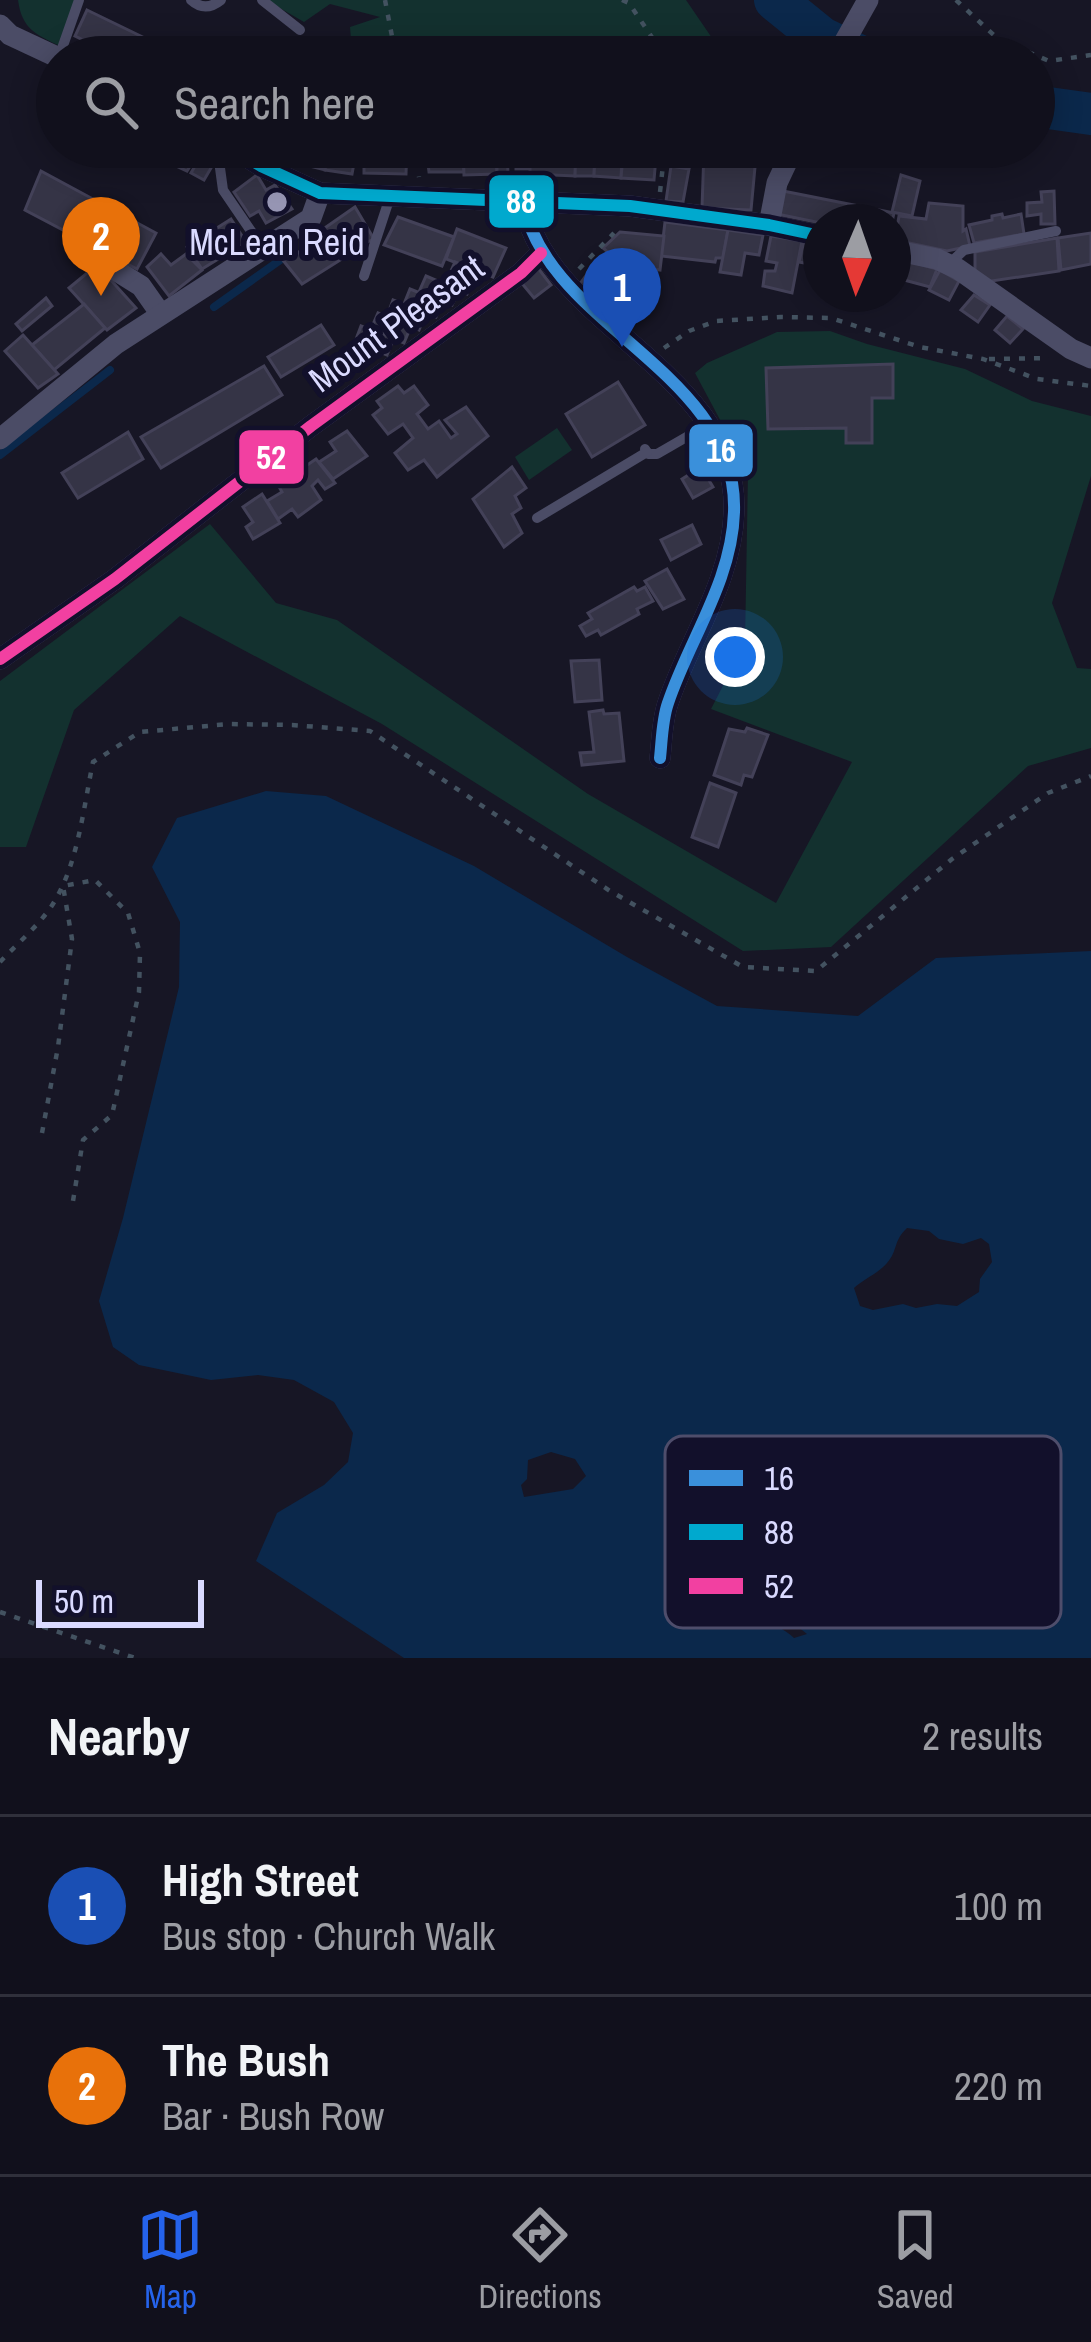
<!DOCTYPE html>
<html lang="en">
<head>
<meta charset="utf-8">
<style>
	:root { --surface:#11101c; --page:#1a1925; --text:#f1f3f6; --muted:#9c9da3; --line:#30303b; --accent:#2563eb }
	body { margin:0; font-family:"Archivo Narrow",sans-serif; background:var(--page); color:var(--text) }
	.compass { position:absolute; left:803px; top:204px; width:108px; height:108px; border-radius:50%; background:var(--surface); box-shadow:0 6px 30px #0003; rotate:182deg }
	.scale { position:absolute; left:36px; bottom:30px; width:168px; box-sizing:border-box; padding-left:12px; border:6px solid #dadaff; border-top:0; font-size:33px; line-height:42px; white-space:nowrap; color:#dadaff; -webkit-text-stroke:9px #12102b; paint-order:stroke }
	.you { position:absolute; left:735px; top:657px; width:42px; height:42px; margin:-30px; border:9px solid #fff; border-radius:50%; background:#1a73e8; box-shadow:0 0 0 18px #1a73e833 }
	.badge { display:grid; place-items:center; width:78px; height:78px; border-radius:50%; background:var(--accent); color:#fff; font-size:39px; font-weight:700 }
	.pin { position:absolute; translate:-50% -99px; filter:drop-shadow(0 3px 6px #0008) }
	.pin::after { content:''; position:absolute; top:63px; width:42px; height:36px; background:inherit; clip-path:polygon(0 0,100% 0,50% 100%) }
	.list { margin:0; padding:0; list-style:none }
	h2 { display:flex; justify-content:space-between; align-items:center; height:156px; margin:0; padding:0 48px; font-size:51px }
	h2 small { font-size:39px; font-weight:400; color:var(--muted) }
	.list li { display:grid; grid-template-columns:78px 1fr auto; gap:36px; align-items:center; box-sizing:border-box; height:180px; padding:0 48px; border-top:3px solid var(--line) }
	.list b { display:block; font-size:45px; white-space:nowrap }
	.list p { margin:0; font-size:39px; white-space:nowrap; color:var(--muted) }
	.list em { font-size:39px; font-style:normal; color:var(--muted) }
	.icon { flex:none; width:66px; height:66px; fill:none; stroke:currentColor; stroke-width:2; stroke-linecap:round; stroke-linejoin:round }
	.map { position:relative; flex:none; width:1091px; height:1658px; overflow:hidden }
	.search { position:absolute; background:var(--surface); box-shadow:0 6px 30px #0003; left:36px; right:36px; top:36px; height:132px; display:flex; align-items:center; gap:30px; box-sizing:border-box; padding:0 42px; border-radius:66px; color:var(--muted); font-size:45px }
	.sheet { height:516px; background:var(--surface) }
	nav { display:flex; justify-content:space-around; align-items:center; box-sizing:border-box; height:168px; border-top:3px solid var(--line); background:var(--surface); font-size:33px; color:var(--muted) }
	nav a { display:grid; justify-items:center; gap:6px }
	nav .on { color:var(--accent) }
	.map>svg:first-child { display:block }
	.green { fill:#13312f }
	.water { fill:#0b284b; fill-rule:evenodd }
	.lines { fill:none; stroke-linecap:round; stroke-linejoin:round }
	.stream { stroke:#0b284b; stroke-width:8 }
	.river { stroke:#0b284b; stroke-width:42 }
	.building { fill:#353446; stroke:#434158; stroke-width:3 }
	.path { stroke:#435260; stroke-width:4.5; stroke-dasharray:6 9; stroke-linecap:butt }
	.lane { stroke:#4b4c66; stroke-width:10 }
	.street { stroke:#4b4c66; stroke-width:21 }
	.bus-1-casing { stroke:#12102b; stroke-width:21 }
	.bus-2-casing { stroke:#12102b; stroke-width:21 }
	.bus-3-casing { stroke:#12102b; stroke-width:21 }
	.bus-1 { stroke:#3a90db; stroke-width:12 }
	.bus-2 { stroke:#00a9ce; stroke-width:12 }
	.bus-3 { stroke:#f240a1; stroke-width:12 }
	.poi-dot { fill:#9695b3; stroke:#12102b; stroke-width:4.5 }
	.labels { text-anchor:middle; stroke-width:12; stroke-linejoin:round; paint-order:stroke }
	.poi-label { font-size:36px; fill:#dadaff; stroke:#12102b }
	.street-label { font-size:36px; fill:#dadaff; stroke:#12102b }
	.key { fill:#12102b; stroke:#4e4d6b; stroke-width:3 }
	.key-label { font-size:33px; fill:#dadaff }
	.line-badge { stroke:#12102b; stroke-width:4.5 }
	.badge-label { font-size:33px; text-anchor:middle; font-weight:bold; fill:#fff }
</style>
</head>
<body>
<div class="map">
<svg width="1091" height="1658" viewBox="0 0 1091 1658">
	<rect width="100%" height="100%" fill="#171625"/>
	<!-- green -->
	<g class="green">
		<path d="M18,0H79L62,47C37,35 22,30 18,0Z"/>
		<path d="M266,0H686L725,57H570L573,40H466L462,57H373L352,51L350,27L380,17L330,4L304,22Z"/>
		<path d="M830,331L867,344L965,369L1032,401L1091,416V476L1052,603L1077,668L1091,669V748L1028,766L831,947L743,951L382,724L180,616L74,710L26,847H0V681L210,524L276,603L337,620L588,794L776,903L852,762L711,709L745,643L748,472L695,373L707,363L777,332Z"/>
		<path d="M557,428L572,450L529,480L515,457Z"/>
	</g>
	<!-- water -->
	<path class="water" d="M266,791L326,796L474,866L627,957L717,1006L858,1016L936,958L1091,951V1658H404L256,1561L277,1513L324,1485L348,1462L353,1433L334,1402L294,1380L258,1375L211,1380L139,1365L113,1347L99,1301L123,1218L179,987L180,922L152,867L177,818ZM907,1228L929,1231L939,1239L963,1244L981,1238L989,1244L992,1262L980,1279L979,1292L957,1306L937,1304L916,1308L903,1304L873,1310L860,1306L854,1288C864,1279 880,1272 887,1263C898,1251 893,1241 907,1228ZM551,1452L575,1459L586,1476L573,1489L524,1497L521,1485L527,1479L528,1460ZM737,1592L782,1614L807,1634L794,1638C774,1620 746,1616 728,1596Z"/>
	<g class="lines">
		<!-- stream -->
		<g class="stream">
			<path d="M214,307L293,251"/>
			<path d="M0,455L110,370"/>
		</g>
		<!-- river -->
		<g class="river">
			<path d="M775,0L822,38L862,57"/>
			<path d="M1034,106L1091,114"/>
		</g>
	</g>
	<!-- building -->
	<g class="building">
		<path d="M87,10L184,57H118L75,36Z"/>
		<path d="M135,147H172L183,152L186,147H193L200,151L187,171Z"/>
		<path d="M206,147L221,151L204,180L191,173Z"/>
		<path d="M257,147H302L297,163Z"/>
		<path d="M302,147H329L325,170L297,163Z"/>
		<path d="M329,147H357L352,174L325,170Z"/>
		<path d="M364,147H407L406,174L364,173Z"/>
		<path d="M426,147H463L464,172H429Z"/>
		<path d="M463,147H496L497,174L464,175Z"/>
		<path d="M497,147H507L508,174H497Z"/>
		<path d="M537,147H552V154L576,155L575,176L530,174V169H516V153H537Z"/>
		<path d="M576,147H595L594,176H575Z"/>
		<path d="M675,147L693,148L689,167L673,165Z"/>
		<path d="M732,147H751L755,167L751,210L702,208L704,150Z"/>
		<path d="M595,155L622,157L621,178L594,176Z"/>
		<path d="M623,155L656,157L654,180L621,178Z"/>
		<path d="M671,166L689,169L683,202L666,201Z"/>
		<path d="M41,171L156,233L137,269L25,210Z"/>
		<path d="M257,175L266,190L275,185L292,209L266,223L259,211L250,216L234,192Z"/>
		<path d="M901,175L920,181L912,216L892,212Z"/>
		<path d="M783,191L894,213L892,222L821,223L777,214Z"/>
		<path d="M1054,191L1055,224H1041V214L1027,216V203L1042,202L1041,192Z"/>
		<path d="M929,203L963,206V231L966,229L970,246L947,251L895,240L899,216L926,219Z"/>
		<path d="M355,207L374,239L343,253L345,257L302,284L282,259L296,250L299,253L305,249L303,243Z"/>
		<path d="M1002,214L1003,218L1021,214L1024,234L974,243L969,225L992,220V216Z"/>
		<path d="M398,217L454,237L442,266L384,245Z"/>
		<path d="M231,219L246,242L202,269L187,247Z"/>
		<path d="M665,222L728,230L723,258H716L715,262L661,256Z"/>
		<path d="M457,229L506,248L493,277L446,259Z"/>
		<path d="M728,230L763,235L759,255L745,253L741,275L720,272Z"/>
		<path d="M620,232L664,236L660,270L634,267L630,271L603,248Z"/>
		<path d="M1091,233V264L1061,270L1058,238Z"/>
		<path d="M771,236L802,241L792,293L763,286L765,271H775L777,263L766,261Z"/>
		<path d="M1057,238L1059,271L985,282L975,272V252Z"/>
		<path d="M804,241L821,244V266L799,262Z"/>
		<path d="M161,254L171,265L186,254L202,270L169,296L147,267Z"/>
		<path d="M893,257L937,269L930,287L893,277Z"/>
		<path d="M599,258L620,278L600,305L579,285Z"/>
		<path d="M455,262L477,271L467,294L445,284Z"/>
		<path d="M538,268L551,285L534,298L520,281Z"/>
		<path d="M92,269L108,277L136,308L107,330L69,288Z"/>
		<path d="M940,270L959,281L949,300L929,290Z"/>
		<path d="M426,276L459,290L452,305L419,292Z"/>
		<path d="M410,289L443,302L436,317L404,304Z"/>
		<path d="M974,295L990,305L978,322L961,310Z"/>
		<path d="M46,298L52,306L22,331L16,324Z"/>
		<path d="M393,300L426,313L419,330L387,316Z"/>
		<path d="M84,304L105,328L54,370L32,345Z"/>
		<path d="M378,313L411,326L404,343L371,329Z"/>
		<path d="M1007,316L1023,329L1010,343L995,330Z"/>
		<path d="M321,325L334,345L281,377L268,357Z"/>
		<path d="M361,326L394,338L387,355L355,342Z"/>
		<path d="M23,335L58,374L38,388L5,351Z"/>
		<path d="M893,364V398H872V443H846V428L768,429L766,368Z"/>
		<path d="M264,366L282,395L161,468L141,437Z"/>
		<path d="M618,382L645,425L592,457L566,414Z"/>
		<path d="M398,386L404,393L414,386L428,405L417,414L428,429L439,421L451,438L457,434L445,420L466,407L488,436L437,477L424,460L408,470L395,453L413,438L403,424L388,434L373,415L382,408L377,401Z"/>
		<path d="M347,431L367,456L333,479L319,462L336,451L330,442Z"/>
		<path d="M128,432L143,459L78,498L62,473Z"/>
		<path d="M316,459L335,483L325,489L318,480L312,486L321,500L298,517L292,509L278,519L267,501L282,492L278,485Z"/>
		<path d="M512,467L526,488L515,496L521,508L512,514L522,533L504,547L473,499Z"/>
		<path d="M701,467L713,487L693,498L682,479Z"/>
		<path d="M262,494L280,523L253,539L246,527L253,522L243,507Z"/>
		<path d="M692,525L701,544L671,560L661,540Z"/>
		<path d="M667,569L684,599L663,609L645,581Z"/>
		<path d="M634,587L637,591L645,587L653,601L637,609L639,614L601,635L598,630L586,636L580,626L592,619L588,613Z"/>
		<path d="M599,660L602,700L575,702L571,661Z"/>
		<path d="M603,710L604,714L619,713L624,761L582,765L580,753L594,752L589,712Z"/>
		<path d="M747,728L768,735L752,777L744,775L741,785L714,775L729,729L745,732Z"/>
		<path d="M710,783L736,793L718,847L692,837Z"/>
	</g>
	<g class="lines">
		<!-- path -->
		<g class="path">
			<path d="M385,0L396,57"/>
			<path d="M622,0L629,3L665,57"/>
			<path d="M956,0L998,39L1049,61L1091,55"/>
			<path d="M413,147L419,177"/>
			<path d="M660,192L665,147"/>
			<path d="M579,269L614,233"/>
			<path d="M664,348L689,331L716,321L781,317L831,318L920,347L983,359L1037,379L1091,386"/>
			<path d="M989,359L1049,358"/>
			<path d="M0,962C17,944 37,927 51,907C78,866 83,810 93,762L140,732L229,724L292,725L370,731L610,891L743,967L816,971L952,859L1048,793L1091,776"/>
			<path d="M42,1133L58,1047L72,939L63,886L95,880L128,913L140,953L139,992L112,1115L83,1140L73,1201"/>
			<path d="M0,1612L135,1658"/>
		</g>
		<!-- lane -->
		<g class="lane">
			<path d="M191,0C201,9 211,8 221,0"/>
			<path d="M262,0L300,30"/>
			<path d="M59,57L79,0"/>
			<path d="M220,168L223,190L264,250"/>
			<path d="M948,265L964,250L1056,231"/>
			<path d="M364,276L390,197"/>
			<path d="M645,449L648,454H657L709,424"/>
			<path d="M537,518L647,452"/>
		</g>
		<!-- street -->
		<g class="street">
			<path d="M0,25L10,35L57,57"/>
			<path d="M836,57L868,0"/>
			<path d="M231,147L261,166L320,193L630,206L769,225L821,236"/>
			<path d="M523,202C547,327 739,371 734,512C732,581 689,640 668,703C662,720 662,740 660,758"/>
			<path d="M769,225L777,183L794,147"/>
			<path d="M893,250L937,259L958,269L1071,349L1091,358"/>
			<path d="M93,256L141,286L160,313"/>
			<path d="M0,439L116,344L311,218L320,193"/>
			<path d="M0,659L115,579L311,426L521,273L541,253"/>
		</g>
		<defs>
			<path id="bus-1" d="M523,202C547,327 739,371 734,512C732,581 689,640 668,703C662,720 662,740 660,758"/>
			<path id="bus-2" d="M231,147L261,166L320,193L630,206L769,225L821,236"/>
			<path id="bus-3" d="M0,659L115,579L311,426L521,273L541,253"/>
		</defs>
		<!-- bus-1 casing -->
		<use href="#bus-1" class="bus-1-casing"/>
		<!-- bus-2 casing -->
		<use href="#bus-2" class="bus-2-casing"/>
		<!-- bus-3 casing -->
		<use href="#bus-3" class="bus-3-casing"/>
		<!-- bus-1 -->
		<use href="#bus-1" class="bus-1"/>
		<!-- bus-2 -->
		<use href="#bus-2" class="bus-2"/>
		<!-- bus-3 -->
		<use href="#bus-3" class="bus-3"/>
	</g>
	<!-- markers -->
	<circle class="poi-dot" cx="277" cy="202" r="12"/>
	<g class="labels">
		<!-- poi labels -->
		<g class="poi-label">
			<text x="277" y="255">McLean Reid</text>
		</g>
		<!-- street labels -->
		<g class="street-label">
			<text transform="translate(396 323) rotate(-36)" y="13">Mount Pleasant</text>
		</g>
	</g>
	<!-- legend -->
	<rect x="665" y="1436" width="396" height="192" rx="18" class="key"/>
	<rect x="689" y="1470" width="54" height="16" fill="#3a90db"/>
	<rect x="689" y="1524" width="54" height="16" fill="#00a9ce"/>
	<rect x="689" y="1578" width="54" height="16" fill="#f240a1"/>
	<g class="key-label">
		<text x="764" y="1490">16</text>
		<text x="764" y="1544">88</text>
		<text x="764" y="1598">52</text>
	</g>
	<g class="line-badge">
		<rect x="487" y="173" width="69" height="57" rx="12" fill="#00a9ce"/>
		<rect x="687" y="422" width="68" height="57" rx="12" fill="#3a90db"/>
		<rect x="237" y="428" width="69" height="58" rx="12" fill="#f240a1"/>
	</g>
	<g class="badge-label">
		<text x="521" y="213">88</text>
		<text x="721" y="462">16</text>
		<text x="271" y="469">52</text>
	</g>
</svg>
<svg class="compass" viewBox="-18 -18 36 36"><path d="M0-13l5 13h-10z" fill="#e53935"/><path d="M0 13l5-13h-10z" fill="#9c9da3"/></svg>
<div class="scale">50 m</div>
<div class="you"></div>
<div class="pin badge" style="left:622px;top:347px;background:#1a4fb4">1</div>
<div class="pin badge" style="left:101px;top:296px;background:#e8710a">2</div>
<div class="search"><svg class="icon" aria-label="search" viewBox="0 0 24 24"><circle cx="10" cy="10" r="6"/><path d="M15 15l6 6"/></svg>Search here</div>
</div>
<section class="sheet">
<h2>Nearby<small>2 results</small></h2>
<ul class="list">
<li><span class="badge" style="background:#1a4fb4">1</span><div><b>High Street</b><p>Bus stop · Church Walk</p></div><em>100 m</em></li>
<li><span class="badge" style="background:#e8710a">2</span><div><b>The Bush</b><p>Bar · Bush Row</p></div><em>220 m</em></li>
</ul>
</section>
<nav>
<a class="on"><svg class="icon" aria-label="map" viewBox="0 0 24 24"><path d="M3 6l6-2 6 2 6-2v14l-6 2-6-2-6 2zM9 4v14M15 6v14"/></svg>Map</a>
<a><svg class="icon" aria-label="directions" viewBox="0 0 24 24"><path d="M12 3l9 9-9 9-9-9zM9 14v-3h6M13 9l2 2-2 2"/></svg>Directions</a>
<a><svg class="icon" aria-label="saved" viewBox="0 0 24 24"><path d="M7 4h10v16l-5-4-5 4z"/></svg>Saved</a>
</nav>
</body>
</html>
